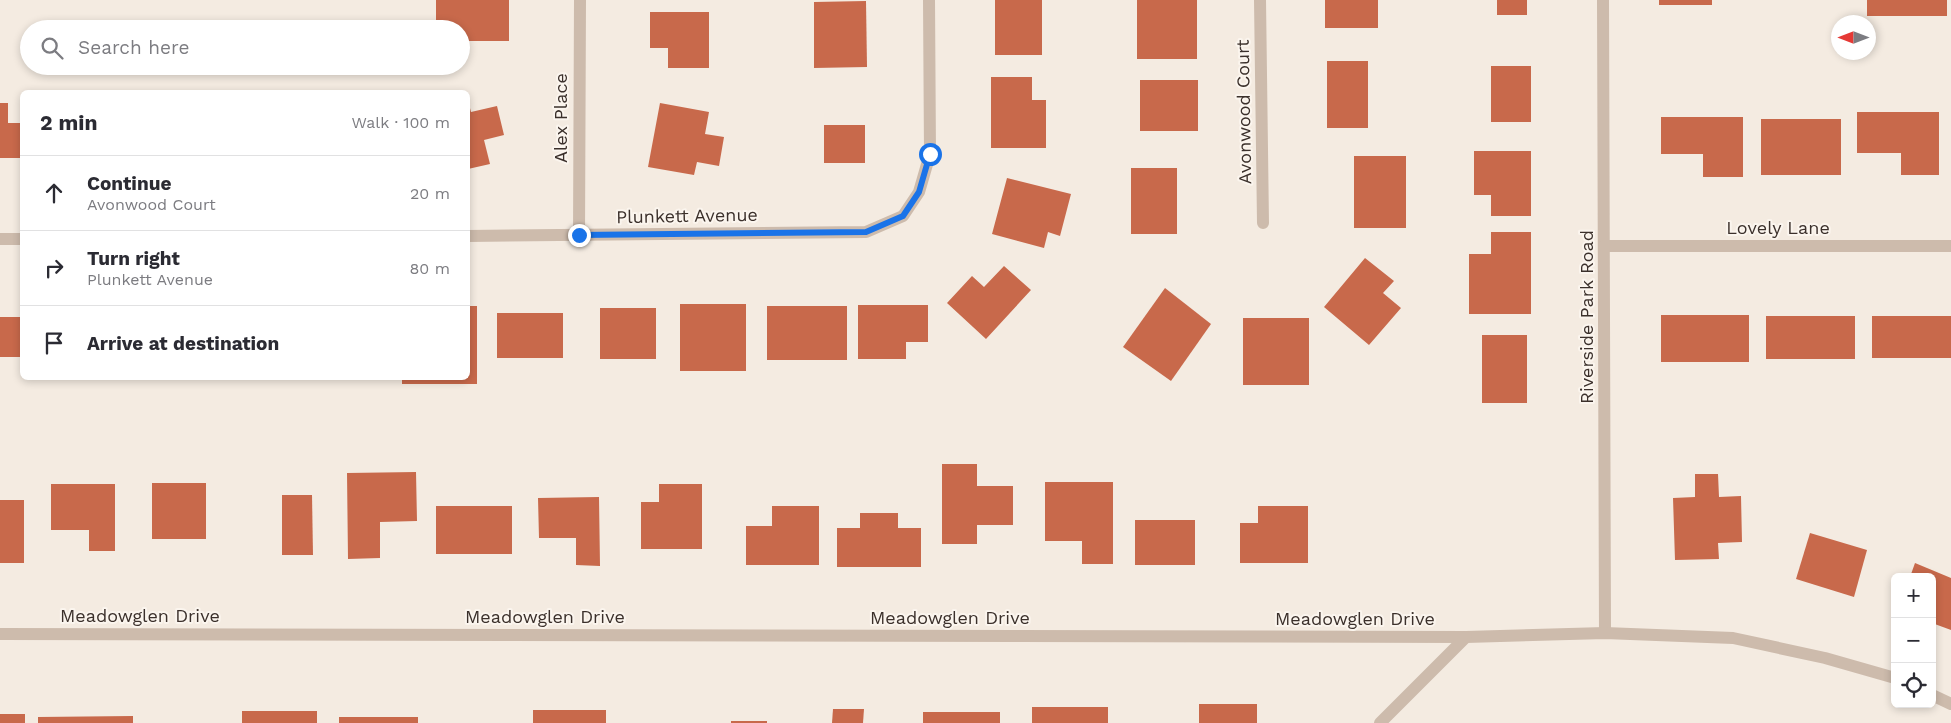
<!DOCTYPE html>
<html lang="en">
<head>
<meta charset="utf-8">
<style>
	:root { --surface:#fff; --page:#f2f2f3; --text:#2b2b33; --muted:#7c7c81; --line:#e1e1e2 }
	body { margin:0; font-family:"Work Sans",sans-serif; background:var(--page); color:var(--text) }
	.controls { position:absolute; right:15px; bottom:15px; display:grid; overflow:hidden; border-radius:8px; box-shadow:0 2px 8px #0003 }
	.controls button { width:45px; height:45px; display:grid; place-items:center; padding:0; border:0; border-bottom:1px solid var(--line); background:var(--surface); color:var(--text); font:25px sans-serif }
	.compass { position:absolute; left:1831px; top:15px; width:45px; height:45px; border-radius:50%; background:var(--surface); box-shadow:0 2px 8px #0003; rotate:270deg }
	.stop { position:absolute; width:15px; height:15px; margin:-11px; border:4px solid #1a73e8; border-radius:50%; background:#fff }
	.stop.end { background:#1a73e8; border-color:#fff; box-shadow:0 1px 5px #0008 }
	.list { margin:0; padding:0; list-style:none }
	h2 { display:flex; justify-content:space-between; align-items:center; height:65px; margin:0; padding:0 20px; font-size:21px }
	h2 small { font-size:16px; font-weight:400; color:var(--muted) }
	.list li { display:grid; grid-template-columns:32px 1fr auto; gap:15px; align-items:center; box-sizing:border-box; height:75px; padding:0 20px; border-top:1px solid var(--line) }
	.list b { display:block; font-size:19px; white-space:nowrap }
	.list p { margin:0; font-size:16px; white-space:nowrap; color:var(--muted) }
	.list em { font-size:16px; font-style:normal; color:var(--muted) }
	.icon { flex:none; width:28px; height:28px; fill:none; stroke:currentColor; stroke-width:2; stroke-linecap:round; stroke-linejoin:round }
	.map { position:relative; flex:none; width:1951px; height:723px; overflow:hidden }
	.search { position:absolute; background:var(--surface); box-shadow:0 2px 8px #0003; left:20px; top:20px; width:450px; height:55px; display:flex; align-items:center; gap:12px; box-sizing:border-box; padding:0 18px; border-radius:28px; color:var(--muted); font-size:19px }
	.panel { position:absolute; background:var(--surface); box-shadow:0 2px 8px #0003; left:20px; top:90px; width:450px; height:290px; border-radius:8px }
	.map>svg:first-child { display:block }
	.building { fill:#c8694b }
	.lines { fill:none; stroke-linecap:round; stroke-linejoin:round }
	.minor { stroke:#cdbbac; stroke-width:12 }
	.route { stroke:#1a73e8; stroke-width:6 }
	.labels { text-anchor:middle; stroke-width:4; stroke-linejoin:round; paint-order:stroke }
	.street-label { font-size:18px; fill:#3b302b; stroke:#fbf5ee }
</style>
</head>
<body>
<div class="map">
<svg width="1951" height="723" viewBox="0 0 1951 723">
	<rect width="100%" height="100%" fill="#f4ebe1"/>
	<!-- building -->
	<g class="building">
		<path d="M436,0H509V41H461V29H436Z"/>
		<rect x="995" y="0" width="47" height="55"/>
		<rect x="1137" y="0" width="60" height="59"/>
		<rect x="1325" y="0" width="53" height="28"/>
		<rect x="1497" y="0" width="30" height="15"/>
		<rect x="1659" y="0" width="53" height="5"/>
		<rect x="1867" y="0" width="80" height="16"/>
		<path d="M866,1L867,67L814,68V2Z"/>
		<path d="M650,12H709V68H668V48H650Z"/>
		<rect x="1327" y="61" width="41" height="67"/>
		<rect x="1491" y="66" width="40" height="56"/>
		<path d="M991,77H1032V100H1046V148H991Z"/>
		<rect x="1140" y="80" width="58" height="51"/>
		<rect x="67" y="90" width="44" height="2"/>
		<path d="M468,100L471,112L497,106L504,135L484,140L490,164L468,169Z"/>
		<path d="M0,103H8V123H22V158H0Z"/>
		<path d="M660,103L709,112L705,134L724,137L719,166L697,162L694,175L648,167Z"/>
		<path d="M1857,112H1939V175H1901V153H1857Z"/>
		<path d="M1661,117H1743V177H1703V154H1661Z"/>
		<rect x="1761" y="119" width="80" height="56"/>
		<rect x="824" y="125" width="41" height="38"/>
		<path d="M1474,151H1531V216H1491V195H1474Z"/>
		<rect x="1354" y="156" width="52" height="72"/>
		<rect x="1131" y="168" width="46" height="66"/>
		<path d="M1007,178L1071,194L1060,236L1048,232L1044,248L992,234Z"/>
		<path d="M1491,232H1531V314H1469V254H1491Z"/>
		<path d="M1365,258L1394,281L1383,293L1401,308L1369,345L1324,307Z"/>
		<path d="M1004,266L1031,290L986,339L947,303L972,276L984,287Z"/>
		<path d="M1165,288L1211,324L1171,381L1123,347Z"/>
		<rect x="680" y="304" width="66" height="67"/>
		<path d="M858,305H928V342H906V359H858Z"/>
		<path d="M468,306H477V384H402V378H468Z"/>
		<rect x="767" y="306" width="80" height="54"/>
		<rect x="600" y="308" width="56" height="51"/>
		<rect x="497" y="313" width="66" height="45"/>
		<rect x="1661" y="315" width="88" height="47"/>
		<rect x="1766" y="316" width="89" height="43"/>
		<rect x="1872" y="316" width="79" height="42"/>
		<rect x="0" y="317" width="22" height="40"/>
		<rect x="1243" y="318" width="66" height="67"/>
		<rect x="1482" y="335" width="45" height="68"/>
		<path d="M942,464H977V486H1013V525H977V544H942Z"/>
		<path d="M416,472L417,521L380,522V558L348,559L347,473Z"/>
		<path d="M1695,474H1718L1719,497L1741,496L1742,542L1718,543L1719,559L1675,560L1673,498L1695,497Z"/>
		<path d="M1045,482H1113V564H1082V541H1045Z"/>
		<rect x="152" y="483" width="54" height="56"/>
		<path d="M51,484H115V551H89V530H51Z"/>
		<path d="M659,484H702V549H641V502H659Z"/>
		<path d="M282,495H312L313,555H282Z"/>
		<path d="M599,497L600,566L576,565V538H539L538,498Z"/>
		<rect x="0" y="500" width="24" height="63"/>
		<rect x="436" y="506" width="76" height="48"/>
		<path d="M772,506H819V565H746V526H772Z"/>
		<path d="M1258,506H1308V563H1240V523H1258Z"/>
		<path d="M860,513H898V528H921V567H837V528H860Z"/>
		<rect x="1135" y="520" width="60" height="45"/>
		<path d="M1810,533L1867,550L1854,597L1796,579Z"/>
		<path d="M1915,563L1951,578V630L1932,623V577H1910Z"/>
		<rect x="1199" y="704" width="58" height="19"/>
		<rect x="1032" y="707" width="76" height="16"/>
		<path d="M833,709H864L863,723H832Z"/>
		<rect x="533" y="710" width="73" height="13"/>
		<rect x="242" y="711" width="75" height="12"/>
		<rect x="923" y="712" width="77" height="11"/>
		<rect x="0" y="714" width="25" height="9"/>
		<path d="M133,716V723H38V717Z"/>
		<rect x="339" y="717" width="79" height="6"/>
		<rect x="731" y="721" width="36" height="2"/>
	</g>
	<g class="lines">
		<!-- minor -->
		<g class="minor">
			<path d="M1260,0L1263,223"/>
			<path d="M1603,0L1605,633"/>
			<path d="M579,235L580,0"/>
			<path d="M468,236L866,232L903,216L919,192L930,154L929,0"/>
			<path d="M0,239H22"/>
			<path d="M1604,246H1951"/>
			<path d="M0,634L1466,637L1605,633L1733,638L1825,658L1895,678"/>
			<path d="M1932,695L1951,704"/>
			<path d="M1380,723L1466,637"/>
		</g>
	</g>
	<g class="lines">
		<!-- route -->
		<path class="route" d="M579,235L866,232L903,216L919,192L930,154"/>
	</g>
	<g class="labels">
		<!-- street labels -->
		<g class="street-label">
			<text transform="translate(1244 112) rotate(-91)" y="6">Avonwood Court</text>
			<text transform="translate(561 118) rotate(-90)" y="6">Alex Place</text>
			<text transform="translate(687 216) rotate(-1)" y="6">Plunkett Avenue</text>
			<text x="1778" y="234">Lovely Lane</text>
			<text transform="translate(1587 317) rotate(-90)" y="6">Riverside Park Road</text>
			<text x="140" y="622">Meadowglen Drive</text>
			<text x="545" y="623">Meadowglen Drive</text>
			<text x="950" y="624">Meadowglen Drive</text>
			<text x="1355" y="625">Meadowglen Drive</text>
		</g>
	</g>
</svg>
<div class="controls">
<button>+</button>
<button>−</button>
<button><svg class="icon" aria-label="locate" viewBox="0 0 24 24"><circle cx="12" cy="12" r="6"/><path d="M12 2v4M12 18v4M2 12h4M18 12h4"/></svg></button>
</div>
<svg class="compass" viewBox="-18 -18 36 36"><path d="M0-13l5 13h-10z" fill="#e53935"/><path d="M0 13l5-13h-10z" fill="#7c7c81"/></svg>
<div class="stop" style="left:930px;top:154px"></div>
<div class="stop end" style="left:579px;top:235px"></div>
<div class="search"><svg class="icon" aria-label="search" viewBox="0 0 24 24"><circle cx="10" cy="10" r="6"/><path d="M15 15l6 6"/></svg>Search here</div>
<section class="panel">
<h2>2 min<small>Walk · 100 m</small></h2>
<ul class="list">
<li><svg class="icon" aria-label="ahead" viewBox="0 0 24 24"><path d="M12 20V5M6 11l6-6 6 6"/></svg><div><b>Continue</b><p>Avonwood Court</p></div><em>20 m</em></li>
<li><svg class="icon" aria-label="right" viewBox="0 0 24 24"><path d="M7 20v-9h11M14 6l5 5-5 5"/></svg><div><b>Turn right</b><p>Plunkett Avenue</p></div><em>80 m</em></li>
<li><svg class="icon" aria-label="arrive" viewBox="0 0 24 24"><path d="M6 21V4h12l-3 4 3 4H6"/></svg><div><b>Arrive at destination</b></div></li>
</ul>
</section>
</div>
</body>
</html>
